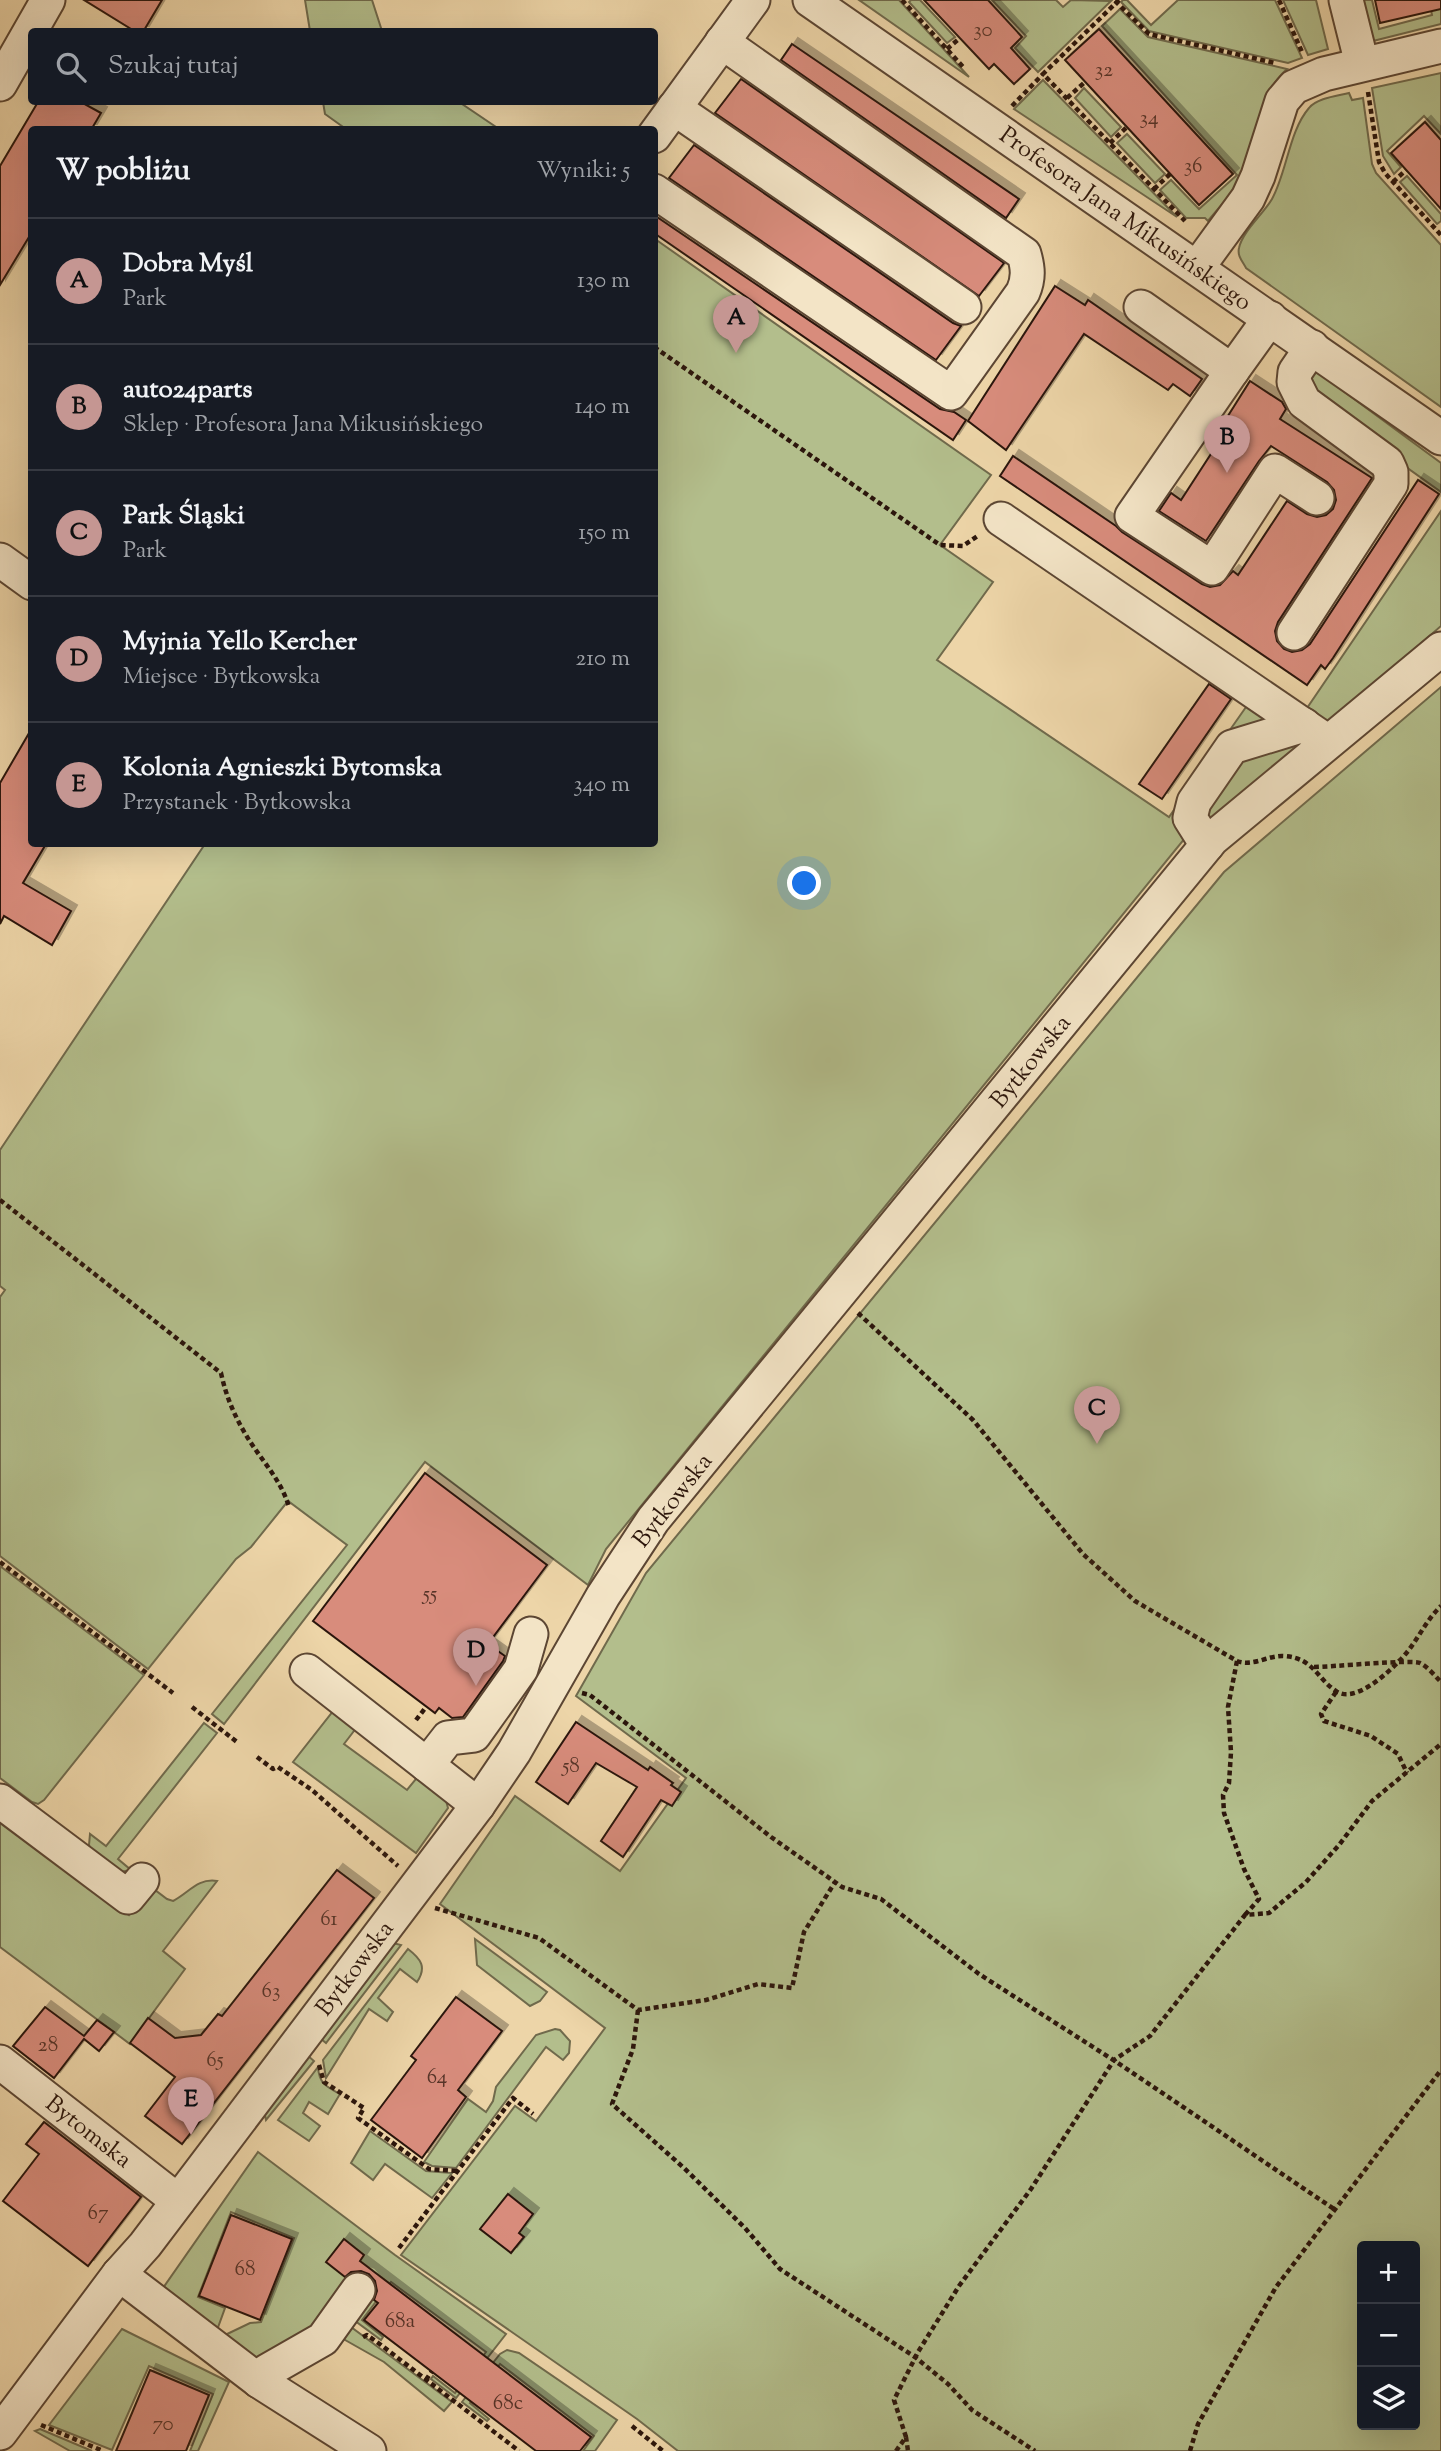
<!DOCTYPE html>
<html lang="pl">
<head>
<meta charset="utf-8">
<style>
	:root { --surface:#171b24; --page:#20242c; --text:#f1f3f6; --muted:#9ea1a6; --line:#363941; --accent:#c59692 }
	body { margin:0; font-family:"Sorts Mill Goudy",serif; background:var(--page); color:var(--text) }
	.controls { position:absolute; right:21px; bottom:21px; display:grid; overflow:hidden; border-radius:7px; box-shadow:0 7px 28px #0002 }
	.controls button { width:63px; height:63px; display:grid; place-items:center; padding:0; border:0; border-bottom:2px solid var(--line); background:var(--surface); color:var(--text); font:35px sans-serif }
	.you { position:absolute; left:805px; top:884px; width:24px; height:24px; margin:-18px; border:5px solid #fff; border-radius:50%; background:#1a73e8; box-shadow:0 0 0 10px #1a73e833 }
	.badge { display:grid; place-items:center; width:46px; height:46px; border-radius:50%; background:var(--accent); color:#111; font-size:23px; font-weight:700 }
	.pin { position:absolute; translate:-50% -58px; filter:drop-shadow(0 2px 4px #0008) }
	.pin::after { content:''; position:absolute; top:37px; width:24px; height:21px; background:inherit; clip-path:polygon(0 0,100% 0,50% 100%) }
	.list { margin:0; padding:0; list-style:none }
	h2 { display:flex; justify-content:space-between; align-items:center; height:91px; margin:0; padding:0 28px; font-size:30px }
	h2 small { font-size:23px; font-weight:400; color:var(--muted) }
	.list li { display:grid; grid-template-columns:46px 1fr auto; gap:21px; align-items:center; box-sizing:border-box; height:126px; padding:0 28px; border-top:2px solid var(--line) }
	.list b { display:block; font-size:26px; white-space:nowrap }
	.list p { margin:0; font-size:23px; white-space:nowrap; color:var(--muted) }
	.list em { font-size:23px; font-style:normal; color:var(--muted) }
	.icon { flex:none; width:38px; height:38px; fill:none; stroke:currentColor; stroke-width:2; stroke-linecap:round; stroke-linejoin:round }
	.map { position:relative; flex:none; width:1441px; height:2451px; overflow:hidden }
	.search { position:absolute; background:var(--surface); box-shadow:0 7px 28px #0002; left:28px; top:28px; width:630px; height:77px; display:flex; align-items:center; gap:18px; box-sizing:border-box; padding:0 24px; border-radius:7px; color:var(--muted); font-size:26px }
	.panel { position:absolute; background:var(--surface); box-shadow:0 7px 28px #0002; left:28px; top:126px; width:630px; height:721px; border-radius:7px }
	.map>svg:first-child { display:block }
	.green { fill:#b3be8c; stroke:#706a4c; stroke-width:2; fill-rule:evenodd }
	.building { fill:#d88c7c; stroke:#2c160c; stroke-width:2; filter:url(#shadow) }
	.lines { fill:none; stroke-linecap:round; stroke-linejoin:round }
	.minor-casing { stroke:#5c4633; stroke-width:37 }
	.path { stroke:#2c160c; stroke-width:4.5; stroke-dasharray:5 3.5; stroke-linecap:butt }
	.minor { stroke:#f3e4c6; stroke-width:33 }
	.labels { text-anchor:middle; stroke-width:5; stroke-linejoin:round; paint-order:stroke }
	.number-label { font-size:21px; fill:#573428 }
	.street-label { font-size:24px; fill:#2c160c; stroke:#f3e4c6 }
</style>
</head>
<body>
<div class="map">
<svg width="1441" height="2451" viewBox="0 0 1441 2451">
	<defs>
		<filter id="shadow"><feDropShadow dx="6" dy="-6" stdDeviation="0" flood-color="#0004"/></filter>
	</defs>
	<rect width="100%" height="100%" fill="#edd5a8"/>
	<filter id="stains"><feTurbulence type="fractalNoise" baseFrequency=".00286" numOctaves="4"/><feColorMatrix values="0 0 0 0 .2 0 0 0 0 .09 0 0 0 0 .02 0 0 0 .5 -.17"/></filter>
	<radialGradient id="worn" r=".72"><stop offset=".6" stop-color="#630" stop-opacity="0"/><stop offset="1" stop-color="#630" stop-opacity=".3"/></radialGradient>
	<!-- green -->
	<g class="green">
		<path d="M305,0H372L382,31H310Z"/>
		<path d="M859,0H899L969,77Z"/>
		<path d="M911,0H920L955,37L947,43L909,2Z"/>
		<path d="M992,0H1056L1063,7L1071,0L1111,1L1038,72L1015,48L1026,36Z"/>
		<path d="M1123,0H1127L1151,25L1178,0H1275L1302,58L1288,63L1149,31L1121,2Z"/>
		<path d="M1283,0H1316L1328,49L1308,55Z"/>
		<path d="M1362,0H1372L1379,29L1432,15L1429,0H1441V24L1373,41Z"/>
		<path d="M1120,9L1148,37L1287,69C1257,96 1259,132 1246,168C1238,187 1222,204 1208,221L1205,218H1186L1160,190L1171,180L1199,209L1237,175L1102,26Z"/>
		<path d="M1441,73V134L1424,116L1387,151L1401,167L1394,174L1383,156L1372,88Z"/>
		<path d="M1043,80L1177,217L1014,109Z"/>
		<path d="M1084,88L1121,127L1111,137L1075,98Z"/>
		<path d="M1349,93L1352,100L1363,98L1372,164L1376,173L1441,245V407L1246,268C1243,262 1237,256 1239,248C1242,232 1264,213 1272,199C1287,172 1289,131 1309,108C1317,98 1337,96 1349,93Z"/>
		<path d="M323,102H459L499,129H346L325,114Z"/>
		<path d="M1127,134L1165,174L1155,183L1117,143Z"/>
		<path d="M1407,176L1441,214V221L1437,224L1400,182Z"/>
		<path d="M655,239L991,475L940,545L993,582L937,660L1169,817L1253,697L1289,721L1229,741L1190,832L606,1549L588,1585L425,1462L224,1724L212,1714L347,1545L288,1501L251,1547L236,1559L148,1669L0,1556V1297L5,1290L0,1286V1150L205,844H654Z"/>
		<path d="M1312,368L1441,463V492L1304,394Z"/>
		<path d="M1441,511V626L1324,728L1303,714Z"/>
		<path d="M1441,687V2451H678L637,2419L401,2255L515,2106L536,2121L605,2028L440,1904L515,1796L620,1871L686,1778L576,1696L646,1573L1224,872ZM1362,2246H1415V2425H1362Z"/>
		<path d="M1311,741L1204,824L1199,807L1236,754Z"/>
		<path d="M0,1566L144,1675L44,1800L38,1804L32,1802L0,1778Z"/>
		<path d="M334,1710L357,1727L344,1744L407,1790L420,1774L445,1797L448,1808L416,1853L293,1762Z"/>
		<path d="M204,1723L217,1733L118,1859L131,1870L120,1872L93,1855L89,1845L90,1834L106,1846Z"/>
		<path d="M0,1819L129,1915L151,1887L167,1899L173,1901C189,1893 197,1878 217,1881L163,1951L185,1969L130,2044L0,1947Z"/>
		<path d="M475,1939L547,1992L540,2001L530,2006L477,1965Z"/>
		<path d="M393,1943L401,1945L326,2043L320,2038Z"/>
		<path d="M408,1949C421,1959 427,1967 417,1982L400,1969L378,1998L393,2012L387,2021L369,2009L326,2078L323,2060Z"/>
		<path d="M555,2029L560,2030L570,2041L569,2053L563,2060L546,2047L456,2168L432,2166L424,2162L468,2099L486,2112L493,2101L496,2087L536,2035Z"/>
		<path d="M307,2055L314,2061L266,2120L264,2111Z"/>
		<path d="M318,2067C319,2084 327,2087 340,2094L328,2114L309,2102L303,2113L320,2126L309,2141L278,2120Z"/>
		<path d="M370,2131L426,2171L452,2173L432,2198L385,2164L373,2180L351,2163Z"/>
		<path d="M258,2152L395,2255L506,2334L456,2398L431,2379L433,2376L455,2393L486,2352L391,2282L362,2320L383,2337L381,2340L351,2318L347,2324L452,2402L444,2411L384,2362L338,2336L262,2362L223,2336L250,2323L261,2322L294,2238L231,2212L198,2297L225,2308L217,2330L163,2288Z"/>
		<path d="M122,2329L229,2382L198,2451H190L213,2394L149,2366L112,2450L49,2425Z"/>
		<path d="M507,2350L519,2353L617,2420L595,2451H583L594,2436L500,2364L470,2403L489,2419L487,2421L462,2402L500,2354Z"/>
		<path d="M40,2429L92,2451H70L35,2431Z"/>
	</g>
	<!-- building -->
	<g class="building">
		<path d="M84,0H162L143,32H136Z"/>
		<path d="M924,0H988L1022,37L1011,48L1030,69L1014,84L994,64L989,69Z"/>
		<path d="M1375,0H1441V9L1380,23Z"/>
		<path d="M1099,29L1233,174L1199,205L1065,60Z"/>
		<path d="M792,44L1019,199L1006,218L781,60Z"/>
		<path d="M741,79L1004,263L979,296L715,113Z"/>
		<path d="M38,102H81L101,113L91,130H32V232L0,285V166Z"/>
		<path d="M1425,122L1441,140V209L1391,153Z"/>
		<path d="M694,145L953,323L961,326L936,360L669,178Z"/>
		<path d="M654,215L940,409L954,412L966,420L953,440L654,233Z"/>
		<path d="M1055,286L1085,305L1088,300L1202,379L1190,396L1173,384L1168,390L1084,334L1006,450L968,421Z"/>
		<path d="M1250,381L1282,402L1286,409L1280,419L1372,478L1278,622L1275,631L1277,641L1284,649L1292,652L1302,650L1310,644L1418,480L1439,494L1333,658L1325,669L1321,665L1307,685L1000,476L1013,456L1116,526L1122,532L1202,584L1210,587L1220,585L1233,571L1238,575L1287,501L1307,514L1317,517L1326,515L1333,509L1336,500L1334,490L1327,482L1271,446L1259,461L1206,541L1159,511L1171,493L1181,500L1231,423L1226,419Z"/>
		<path d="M1209,684L1231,699L1162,799L1139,784Z"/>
		<path d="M32,728V844H46L23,883L71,911L52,945L4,916L0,924V783Z"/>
		<path d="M425,1473L547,1565L488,1644L505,1656L503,1661L463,1717L452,1718L439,1708L435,1713L313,1621Z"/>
		<path d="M576,1722L648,1770L650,1767L673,1783L671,1785L681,1792L672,1806L661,1800L623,1857L601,1841L637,1787L596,1763L568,1804L536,1782Z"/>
		<path d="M337,1870L374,1898L182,2144L145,2116L175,2077L130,2043L148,2018L175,2038L201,2035L218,2014L222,2016Z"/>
		<path d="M456,1997L502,2031L458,2090L466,2097L422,2158L371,2120L416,2060L411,2056Z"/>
		<path d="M45,2007L84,2036L97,2020L114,2032L99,2051L84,2039L54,2078L13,2046Z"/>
		<path d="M44,2122L141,2197L88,2266L3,2201L39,2154L26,2144Z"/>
		<path d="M508,2194L533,2214L519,2233L524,2237L511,2253L480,2229Z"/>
		<path d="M231,2215L292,2239L260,2320L199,2296Z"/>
		<path d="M344,2239L364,2255L360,2261L591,2437L580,2451H536L364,2320L378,2303L374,2300L377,2291L375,2281L369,2274L361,2271L351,2272L345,2277L326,2262Z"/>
		<path d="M150,2370L209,2395L186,2451H116Z"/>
	</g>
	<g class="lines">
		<defs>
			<g id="minor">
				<path d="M810,0L1441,438"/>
				<path d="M1346,0L1362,64"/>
				<path d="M0,84L48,0"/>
				<path d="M674,108L964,307"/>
				<path d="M654,136L753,0"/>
				<path d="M654,191L951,393L1023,292C1029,278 1028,268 1024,254L722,42"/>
				<path d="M1197,268L1248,198L1258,176L1282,101L1294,87L1324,74L1441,46"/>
				<path d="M1141,307L1232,371L1270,318"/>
				<path d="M1232,371L1132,516L1212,568L1275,471L1317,498"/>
				<path d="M1001,519L1328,742"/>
				<path d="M0,560L32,583"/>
				<path d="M1294,633L1391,484V472L1387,463L1304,402L1294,382L1295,372L1312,347"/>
				<path d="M1207,845L1190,818L1194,802L1232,747L1304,725"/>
				<path d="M307,1671L478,1805"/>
				<path d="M427,1765L448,1738L474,1735L521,1669L531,1634"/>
				<path d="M0,1801L128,1897L142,1880"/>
				<path d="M0,2062L178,2201"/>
				<path d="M119,2274L259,2381L369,2451"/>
				<path d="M259,2381L267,2371L323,2339L358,2290"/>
				<path d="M0,2433L119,2274L145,2245L478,1805L514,1752L603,1596L653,1520L1212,839L1441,649"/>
			</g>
		</defs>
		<!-- minor casing -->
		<use href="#minor" class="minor-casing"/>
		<!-- path -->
		<g class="path">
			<path d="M902,0L965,69"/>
			<path d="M1119,0L1043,74L1185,221"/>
			<path d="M1279,0L1302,52"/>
			<path d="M1115,1L1149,34L1275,63"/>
			<path d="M947,49L960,38"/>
			<path d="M1368,92L1379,162L1385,173L1441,235"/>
			<path d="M1067,98L1085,82"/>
			<path d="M1012,106L1043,74"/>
			<path d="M1110,143L1127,127"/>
			<path d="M1393,182L1406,170"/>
			<path d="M1154,189L1170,174"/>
			<path d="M654,347L940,545L963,546L979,535"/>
			<path d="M0,1200L221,1373C226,1396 234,1415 246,1435C260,1459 281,1479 289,1507"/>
			<path d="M858,1313L973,1420L1083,1554L1135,1601L1237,1661C1253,1667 1268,1655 1284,1656C1314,1658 1317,1679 1336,1691C1354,1704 1387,1674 1399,1661C1416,1645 1424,1622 1441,1606"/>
			<path d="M0,1562L173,1693"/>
			<path d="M1237,1661L1228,1707L1231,1752L1229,1783L1223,1795L1224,1813L1244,1869L1259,1899L1245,1915"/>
			<path d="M1314,1667C1331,1667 1413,1659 1420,1663C1428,1667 1435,1676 1441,1682"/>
			<path d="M1336,1692L1321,1714L1324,1721L1371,1736L1398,1754L1407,1773"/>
			<path d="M582,1693L590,1695L771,1837L835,1882L842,1887L881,1899L979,1974L1118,2063L1334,2209"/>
			<path d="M192,1707L237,1742"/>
			<path d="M416,1720L426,1707"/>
			<path d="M257,1757L273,1769L278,1767L312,1790L398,1866"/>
			<path d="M435,1908L539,1938L638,2010L706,2000L758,1984L792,1988L804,1932L835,1882"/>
			<path d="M638,2010L633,2049L612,2104L684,2168L745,2228L780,2269L915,2357L948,2384L972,2410L1035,2451"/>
			<path d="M319,2065L324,2082L364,2108L358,2118L429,2169L457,2171"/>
			<path d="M399,2248L513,2098L533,2114"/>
			<path d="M363,2337L367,2335L381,2345L519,2451"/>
			<path d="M426,2380L432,2371"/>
			<path d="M41,2425L103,2451"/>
			<path d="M632,2426L663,2451"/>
			<path d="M906,2437L894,2400L918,2352L959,2286L1031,2189L1114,2060L1150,2036L1245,1915L1269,1913L1306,1882L1339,1845L1372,1801L1441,1744"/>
			<path d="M896,2451L906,2437L908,2451"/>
			<path d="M1190,2451L1198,2424L1276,2287L1441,2070"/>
		</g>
		<!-- minor -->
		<use href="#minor" class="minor"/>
	</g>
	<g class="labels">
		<!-- number labels -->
		<g class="number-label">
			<text x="983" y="36">30</text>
			<text x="1104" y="76">32</text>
			<text x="1149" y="124">34</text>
			<text x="1193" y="172">36</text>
			<text x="430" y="1600">55</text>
			<text x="571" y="1772">58</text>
			<text x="329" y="1925">61</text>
			<text x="271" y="1997">63</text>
			<text x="48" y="2051">28</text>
			<text x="215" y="2066">65</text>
			<text x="437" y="2083">64</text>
			<text x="98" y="2219">67</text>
			<text x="245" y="2275">68</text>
			<text x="400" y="2327">68a</text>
			<text x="508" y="2409">68c</text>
			<text x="163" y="2430">70</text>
		</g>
		<!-- street labels -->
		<g class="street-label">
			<text transform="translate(1126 218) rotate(35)" y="8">Profesora Jana Mikusińskiego</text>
			<text transform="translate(1030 1061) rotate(-51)" y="8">Bytkowska</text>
			<text transform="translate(672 1500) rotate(-52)" y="8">Bytkowska</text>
			<text transform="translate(354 1968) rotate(-53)" y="8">Bytkowska</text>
			<text transform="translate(89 2131) rotate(38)" y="8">Bytomska</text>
		</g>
	</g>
	<rect width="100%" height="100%" filter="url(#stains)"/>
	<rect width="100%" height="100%" fill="url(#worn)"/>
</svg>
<div class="controls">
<button>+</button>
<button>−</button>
<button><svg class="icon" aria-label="layers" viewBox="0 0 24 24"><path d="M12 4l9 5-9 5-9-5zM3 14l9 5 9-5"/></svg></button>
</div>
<div class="you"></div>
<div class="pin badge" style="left:736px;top:353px">A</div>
<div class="pin badge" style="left:1227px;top:473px">B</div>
<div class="pin badge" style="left:1097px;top:1444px">C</div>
<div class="pin badge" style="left:476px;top:1686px">D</div>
<div class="pin badge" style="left:191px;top:2135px">E</div>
<div class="search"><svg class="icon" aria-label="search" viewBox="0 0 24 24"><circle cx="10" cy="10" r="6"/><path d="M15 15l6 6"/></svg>Szukaj tutaj</div>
<section class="panel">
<h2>W pobliżu<small>Wyniki: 5</small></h2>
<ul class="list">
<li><span class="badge">A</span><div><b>Dobra Myśl</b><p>Park</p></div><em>130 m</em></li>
<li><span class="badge">B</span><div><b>auto24parts</b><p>Sklep · Profesora Jana Mikusińskiego</p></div><em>140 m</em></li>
<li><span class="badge">C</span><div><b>Park Śląski</b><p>Park</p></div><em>150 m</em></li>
<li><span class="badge">D</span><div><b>Myjnia Yello Kercher</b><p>Miejsce · Bytkowska</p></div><em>210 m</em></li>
<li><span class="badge">E</span><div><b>Kolonia Agnieszki Bytomska</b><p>Przystanek · Bytkowska</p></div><em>340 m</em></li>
</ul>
</section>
</div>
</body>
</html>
